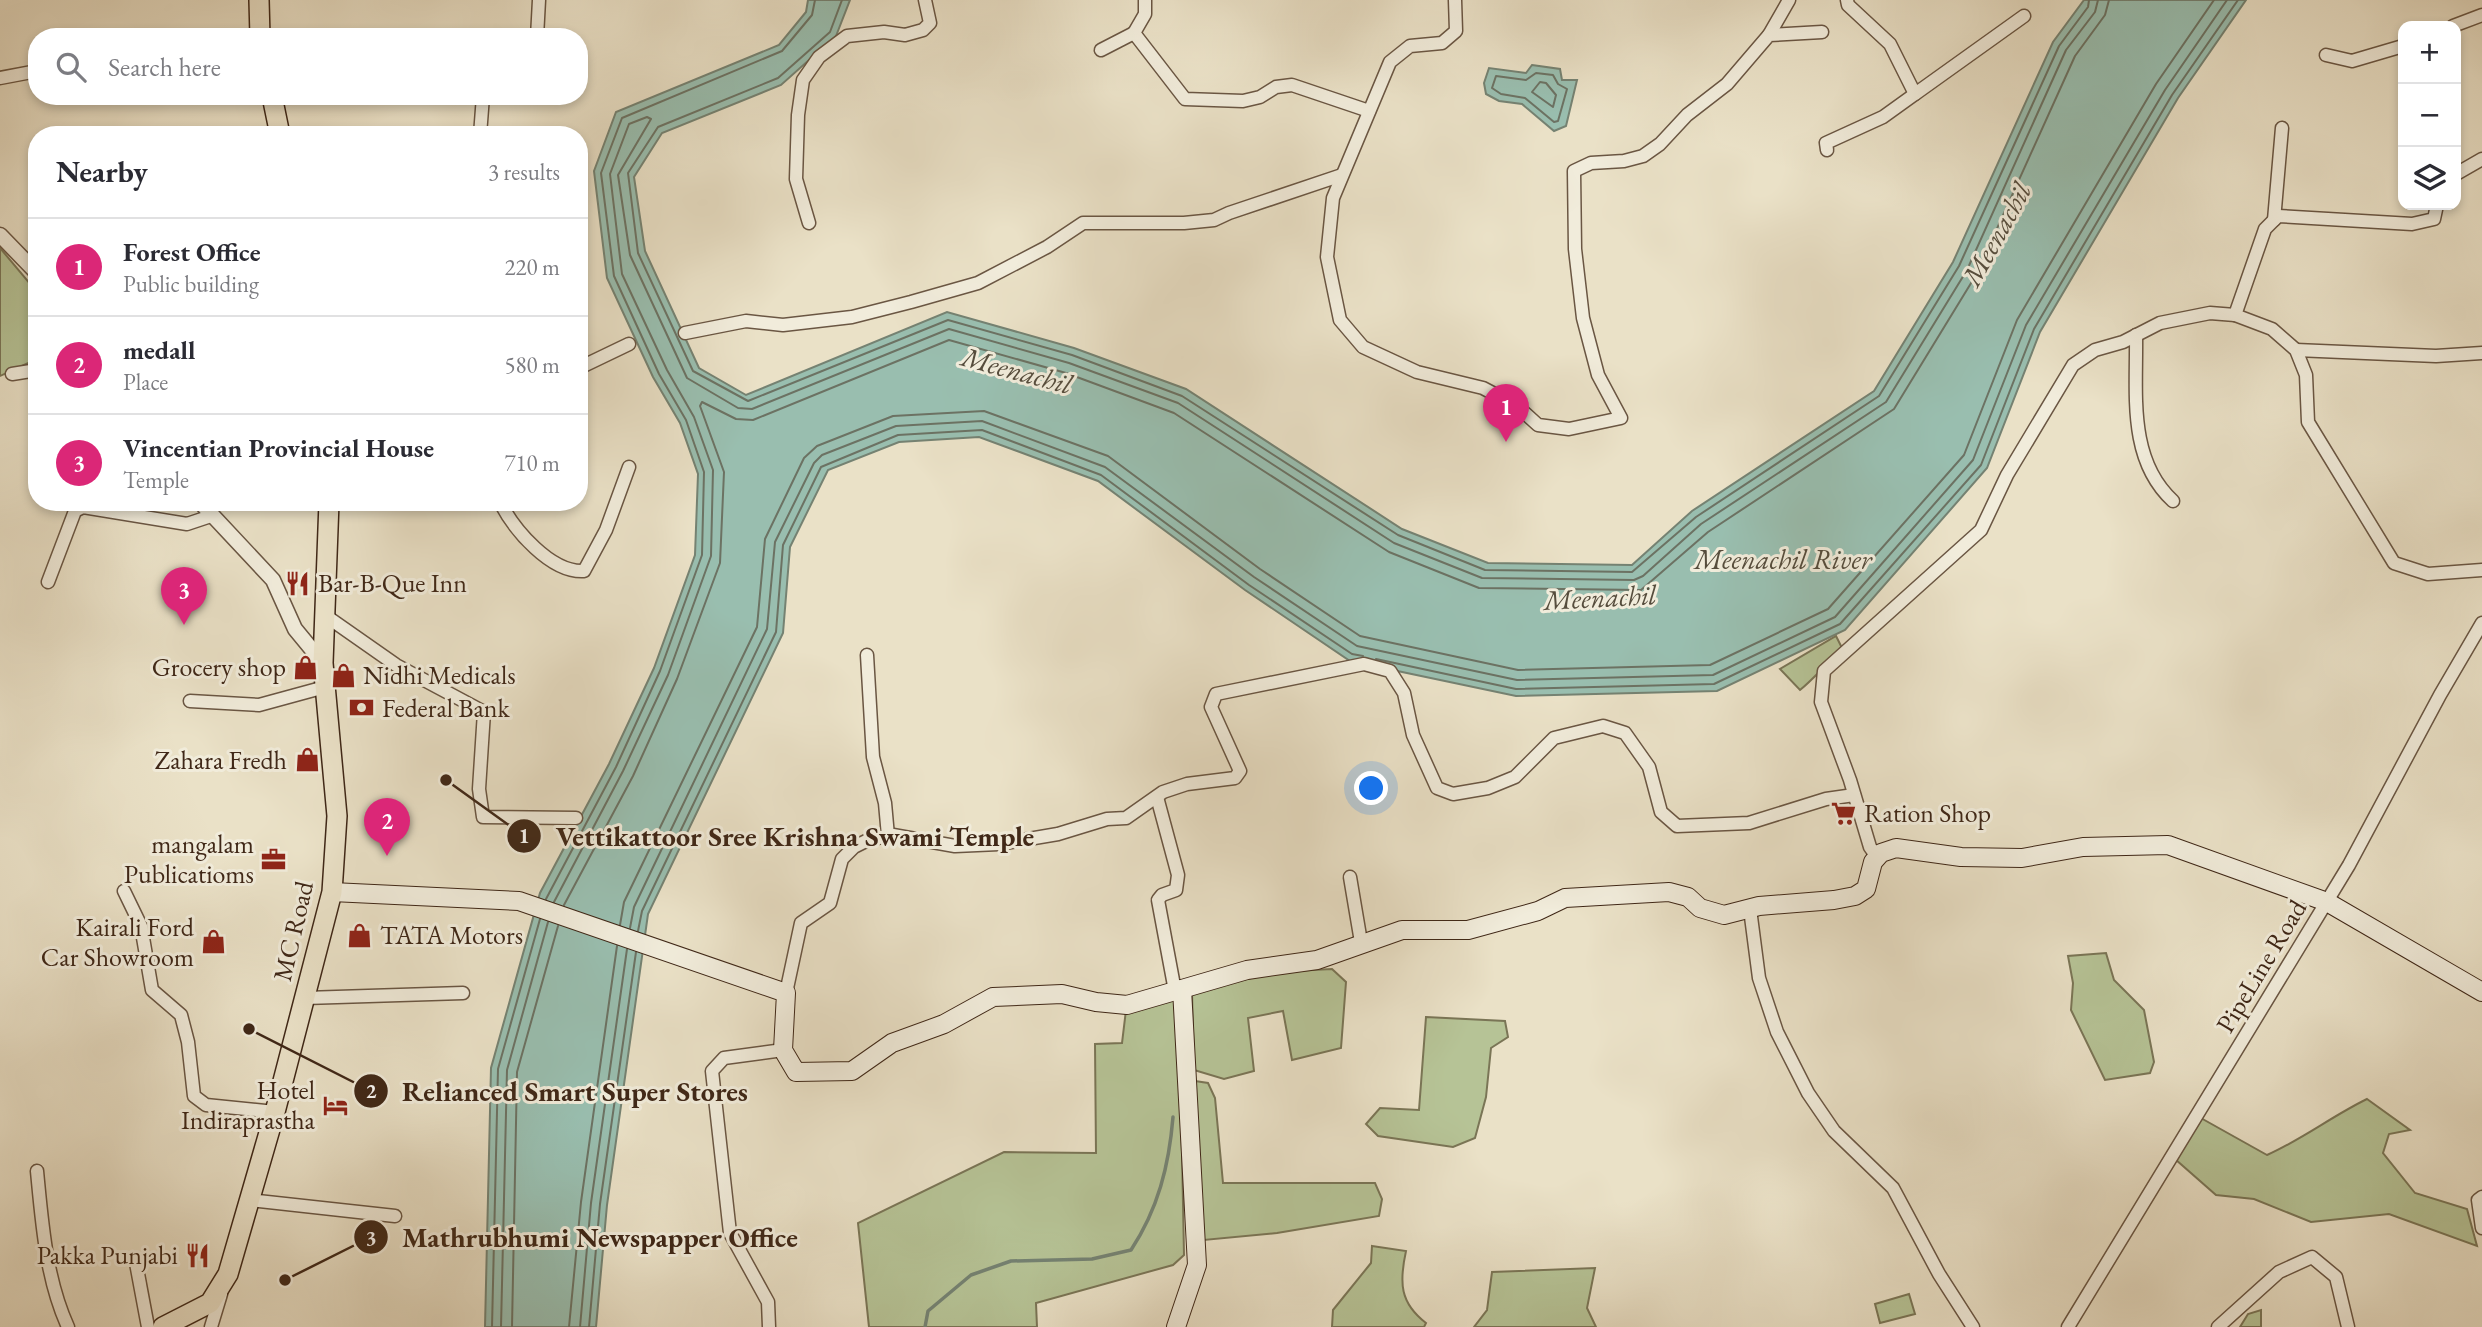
<!DOCTYPE html>
<html lang="en">
<head>
<meta charset="utf-8">
<style>
	:root { --surface:#fff; --page:#f7f7f7; --text:#2b2b33; --muted:#7c7c81; --line:#e1e1e2; --accent:#db2777 }
	body { margin:0; font-family:"EB Garamond",serif; background:var(--page); color:var(--text) }
	.controls { position:absolute; right:21px; top:21px; display:grid; overflow:hidden; border-radius:14px; box-shadow:0 4px 10px #0003 }
	.controls button { width:63px; height:63px; display:grid; place-items:center; padding:0; border:0; border-bottom:2px solid var(--line); background:var(--surface); color:var(--text); font:35px sans-serif }
	.you { position:absolute; left:1372px; top:789px; width:24px; height:24px; margin:-18px; border:5px solid #fff; border-radius:50%; background:#1a73e8; box-shadow:0 0 0 10px #1a73e833 }
	.badge { display:grid; place-items:center; width:46px; height:46px; border-radius:50%; background:var(--accent); color:#fff; font-size:23px; font-weight:700 }
	.pin { position:absolute; translate:-50% -58px; filter:drop-shadow(0 2px 4px #0008) }
	.pin::after { content:''; position:absolute; top:37px; width:24px; height:21px; background:inherit; clip-path:polygon(0 0,100% 0,50% 100%) }
	.list { margin:0; padding:0; list-style:none }
	h2 { display:flex; justify-content:space-between; align-items:center; height:91px; margin:0; padding:0 28px; font-size:30px }
	h2 small { font-size:23px; font-weight:400; color:var(--muted) }
	.list li { display:grid; grid-template-columns:46px 1fr auto; gap:21px; align-items:center; box-sizing:border-box; height:98px; padding:0 28px; border-top:2px solid var(--line) }
	.list b { display:block; font-size:26px; white-space:nowrap }
	.list p { margin:0; font-size:23px; white-space:nowrap; color:var(--muted) }
	.list em { font-size:23px; font-style:normal; color:var(--muted) }
	.icon { flex:none; width:38px; height:38px; fill:none; stroke:currentColor; stroke-width:2; stroke-linecap:round; stroke-linejoin:round }
	.map { position:relative; flex:none; width:2482px; height:1327px; overflow:hidden }
	.search { position:absolute; background:var(--surface); box-shadow:0 4px 10px #0003; left:28px; top:28px; width:560px; height:77px; display:flex; align-items:center; gap:18px; box-sizing:border-box; padding:0 24px; border-radius:28px; color:var(--muted); font-size:26px }
	.panel { position:absolute; background:var(--surface); box-shadow:0 4px 10px #0003; left:28px; top:126px; width:560px; height:385px; border-radius:28px }
	.map>svg:first-child { display:block }
	.green { fill:#b6c396; stroke:#7a7556; stroke-width:2 }
	.water { fill:#99beaf; stroke:#758272; stroke-width:2 }
	.lines { fill:none; stroke-linecap:round; stroke-linejoin:round }
	.shore { stroke:#6c7263; stroke-width:2 }
	.stream { stroke:#758272; stroke-width:3.5 }
	.minor-casing { stroke:#6a5643; stroke-width:15 }
	.tertiary-casing { stroke:#6a5643; stroke-width:17 }
	.secondary-casing { stroke:#3f2717; stroke-width:20 }
	.primary-casing { stroke:#3f2717; stroke-width:22 }
	.minor { stroke:#f1ecdb; stroke-width:12 }
	.tertiary { stroke:#f1ecdb; stroke-width:14 }
	.secondary { stroke:#f1ecdb; stroke-width:18 }
	.primary { stroke:#eae1c7; stroke-width:19 }
	.labels { text-anchor:middle; stroke-width:6; stroke-linejoin:round; paint-order:stroke }
	.poi-label { font-size:26px; fill:#3f2717; stroke:#f1ecdb; text-anchor:end }
	.street-label { font-size:26px; fill:#3f2717; stroke:#f1ecdb }
	.water-label { font-size:28px; font-style:italic; fill:#564d3d; stroke:#f1ecdb }
	.leader { fill:none; stroke:#3f2717; stroke-width:2.5 }
	.callout-dot { fill:#3f2717; stroke:#f1ecdb; stroke-width:2.5 }
	.mark-label { font-size:21px; text-anchor:middle; font-weight:bold; fill:#fff }
	.callout-label { font-size:28px; text-anchor:middle; font-weight:bold; fill:#3f2717; stroke:#f1ecdb; stroke-width:6; stroke-linejoin:round; paint-order:stroke }
</style>
</head>
<body>
<div class="map">
<svg width="2482" height="1327" viewBox="0 0 2482 1327">
	<rect width="100%" height="100%" fill="#eae1c7"/>
	<filter id="stains"><feTurbulence type="fractalNoise" baseFrequency=".00286" numOctaves="4"/><feColorMatrix values="0 0 0 0 .2 0 0 0 0 .09 0 0 0 0 .02 0 0 0 .5 -.17"/></filter>
	<radialGradient id="worn" r=".72"><stop offset=".6" stop-color="#630" stop-opacity="0"/><stop offset="1" stop-color="#630" stop-opacity=".3"/></radialGradient>
	<!-- green -->
	<g class="green">
		<path d="M0,248L37,292V359L0,376Z"/>
		<path d="M1836,636L1843,650C1827,662 1816,677 1800,690L1780,669Z"/>
		<path d="M2106,953L2114,980L2144,1010L2154,1062L2150,1073L2105,1080L2071,1010L2073,983L2068,956Z"/>
		<path d="M1332,969L1346,982L1341,1048L1292,1060L1283,1011L1248,1018L1254,1071L1224,1079L1194,1070L1192,993L1274,972Z"/>
		<path d="M1179,999L1184,1255L1173,1265L1036,1303L1037,1327H869L858,1223L1004,1152L1096,1153L1095,1044L1122,1043L1126,1010Z"/>
		<path d="M1426,1017L1505,1021L1508,1037L1491,1048L1486,1097L1475,1138L1453,1147L1378,1136L1366,1124L1380,1108L1419,1110Z"/>
		<path d="M1195,1081L1208,1083L1215,1098L1223,1183H1375L1382,1199L1379,1216L1277,1233L1204,1240Z"/>
		<path d="M2367,1099L2410,1130L2389,1134L2383,1153L2415,1193L2467,1209L2477,1246L2389,1214L2311,1222L2254,1199L2216,1195L2175,1159L2199,1117L2267,1155C2303,1139 2332,1116 2367,1099Z"/>
		<path d="M1372,1246L1406,1251C1399,1283 1400,1303 1426,1323L1424,1327H1332L1333,1310L1371,1263Z"/>
		<path d="M1595,1268L1587,1308L1596,1327H1474L1487,1310L1492,1272Z"/>
		<path d="M1909,1294L1915,1314L1880,1323L1875,1304Z"/>
		<path d="M2261,1310V1327H2240L2248,1314Z"/>
	</g>
	<!-- water -->
	<g class="water">
		<path d="M808,0H850L836,36L781,85L662,133L634,177L645,251L699,368L746,395L947,312L1074,348L1186,389L1402,529L1488,563L1632,565L1692,511L1874,391L1953,262L2053,42L2084,0H2246L2178,98L2040,332L1987,468L1845,630L1717,691L1516,696L1350,661L1245,590L1098,481L979,437L899,442L828,470L790,547L783,633L648,914L607,1205L596,1327H485L491,1068L540,893L609,764L654,668L695,555L698,474L680,423L653,377L607,278L594,171L616,112L779,45L806,12Z"/>
		<path d="M1532,65L1560,69L1562,80H1577L1566,126L1554,131L1522,104L1499,101L1486,94L1484,83L1489,68L1526,73Z"/>
	</g>
	<g class="lines">
		<!-- shore -->
		<g class="shore">
			<path d="M842,0L830,32L778,78L658,127L628,173L638,253L693,371L748,401L948,320L1072,355L1182,396L1398,535L1485,570L1632,572L1696,517L1879,396L1959,266L2059,46L2088,7L2089,0"/>
			<path d="M1536,73L1553,75L1558,84L1567,89L1558,121L1554,122L1525,98L1501,94L1492,88L1496,76L1526,80Z"/>
			<path d="M1540,82L1546,83L1556,95L1553,107L1532,92Z"/>
			<path d="M1376,659L1516,689L1714,684L1840,624L1981,465L2034,329L2172,95L2238,0"/>
			<path d="M546,899L616,767L660,671L702,555L704,472L686,420L659,374L614,276L601,173L622,118L782,51L812,15L815,0"/>
			<path d="M554,902L623,771L668,675L711,556L713,470L694,417L667,370L622,274L610,174L629,124L647,117L651,119L618,175L630,255L687,378L738,408L752,409L949,329L1069,363L1178,403L1394,543L1482,578L1634,580L1643,576L1701,524L1886,402L1967,270L2066,50L2095,12L2098,0"/>
			<path d="M564,905L633,776L677,679L720,563L724,472L700,406L702,402L736,419L753,420L949,340L1066,373L1174,413L1389,552L1479,588L1641,590L1708,532L1894,409L1976,275L2075,56L2105,15L2109,0"/>
			<path d="M620,925L624,902L757,627L765,539L804,458L817,446L893,416L984,411L1108,456L1260,569L1360,636L1518,670L1710,665L1828,609L1964,455L2017,320L2156,84L2214,0"/>
			<path d="M630,928L634,907L767,629L775,542L814,463L822,455L896,426L982,421L1105,467L1254,577L1357,646L1517,680L1713,675L1835,617L1973,460L2026,325L2165,90L2227,0"/>
			<path d="M638,931L642,911L776,632L783,545L821,467L898,435L982,430L1101,475L1249,585L1352,654L1363,656"/>
			<path d="M492,1327L498,1069L540,919"/>
			<path d="M501,1327L507,1070L548,922"/>
			<path d="M512,1327L517,1072L558,926"/>
			<path d="M569,1327L581,1202L617,946"/>
			<path d="M580,1327L591,1203L627,949"/>
			<path d="M589,1327L600,1204L636,952"/>
		</g>
		<!-- stream -->
		<path class="stream" d="M925,1327L928,1311L971,1275L1011,1261L1092,1259L1131,1250C1158,1209 1169,1166 1173,1117"/>
		<defs>
			<g id="minor">
				<path d="M1145,0V14L1134,33L1185,99L1243,101L1260,97L1276,87L1292,85L1369,111"/>
				<path d="M1455,0L1456,31L1442,43L1410,46L1390,62L1333,198L1327,257L1340,320L1363,347L1417,372L1483,388L1517,406L1538,425L1569,429L1621,418L1598,375L1583,318L1575,249L1574,171L1591,163L1624,161L1643,156L1660,144L1687,115L1727,84L1769,35L1822,32"/>
				<path d="M1847,0L1848,5L1890,44L1915,94L2024,16"/>
				<path d="M2453,26L2482,15"/>
				<path d="M1769,35L1789,0"/>
				<path d="M537,37L539,0"/>
				<path d="M1101,50L1134,33"/>
				<path d="M2326,55L2352,61L2403,46"/>
				<path d="M0,78L37,71"/>
				<path d="M480,135L483,96"/>
				<path d="M1827,150L1826,143L1883,117L1915,94"/>
				<path d="M2456,174L2482,159"/>
				<path d="M2274,220L2282,128"/>
				<path d="M809,223L796,179L798,115L803,80L819,57L847,36L884,32L905,35L923,30L930,23L925,0"/>
				<path d="M2235,315L2272,329L2296,350L2306,375L2308,422L2394,563L2428,574L2482,570"/>
				<path d="M685,333L746,321L783,325L852,317L911,302L978,283L1047,247L1083,223H1184L1214,220L1229,213L1342,175"/>
				<path d="M2136,335C2137,392 2127,459 2173,501"/>
				<path d="M2296,350L2436,356L2482,353"/>
				<path d="M579,368L629,344"/>
				<path d="M12,374L37,370"/>
				<path d="M500,502C514,530 551,573 584,571L606,530L629,467"/>
				<path d="M48,582L75,511L83,507L187,524L211,516"/>
				<path d="M326,616L396,665L484,712L479,789L483,817L576,818"/>
				<path d="M867,655L873,757L885,803L888,836"/>
				<path d="M190,701L259,705L325,687"/>
				<path d="M1157,797L1178,875L1176,890L1162,895L1158,900L1175,991"/>
				<path d="M1877,857L1870,847L1850,780L1821,702L1824,671L1981,530L2007,475L2073,365L2095,350L2123,342L2160,323L2210,313L2235,315L2265,229L2278,216L2412,224L2434,219L2437,205"/>
				<path d="M1350,877L1361,942"/>
				<path d="M124,891L141,926L152,990L181,1015L188,1042L194,1096L206,1105L275,1112"/>
				<path d="M1750,909L1759,978L1777,1032L1808,1093L1834,1131L1893,1188L1939,1274L1973,1327"/>
				<path d="M786,993L801,923L830,903L842,859L854,847L868,840L893,835L955,846L999,844L1058,834L1107,819L1126,818L1163,792L1187,784L1235,778L1240,771L1211,707L1216,694L1364,664L1390,671L1404,693L1413,735L1437,788L1453,794L1488,788L1515,777L1554,738L1603,726L1625,733L1649,767L1661,812L1677,826L1749,823L1826,799L1854,795"/>
				<path d="M305,998L463,993"/>
				<path d="M37,1171C42,1223 46,1279 68,1327"/>
				<path d="M2482,1197L2478,1200L2482,1228"/>
				<path d="M250,1200L395,1216"/>
				<path d="M136,1263L148,1327"/>
				<path d="M211,1327L221,1294"/>
				<path d="M769,1327L768,1302L730,1233L712,1071L724,1058L783,1050"/>
				<path d="M2068,1327L2349,865L2440,695L2482,623"/>
				<path d="M2218,1327L2279,1272L2312,1257L2336,1277L2348,1327"/>
			</g>
			<g id="tertiary">
				<path d="M0,235L37,273"/>
				<path d="M200,502L273,580L295,629L323,663"/>
			</g>
			<g id="secondary">
				<path d="M332,892L519,901L786,993L783,1050L796,1072L852,1071L892,1043L944,1024L993,997L1062,994L1096,1002L1127,1005L1247,970L1317,960L1402,930H1468L1538,911L1565,898L1669,892L1688,897L1700,908L1724,915L1759,906L1834,900L1855,896L1866,889L1873,862L1881,853L1896,848L1961,857L2022,858L2083,847L2168,845L2327,902L2482,992"/>
				<path d="M1176,1327L1197,1265L1182,989"/>
			</g>
			<g id="primary">
				<path d="M259,0L260,37"/>
				<path d="M272,96L280,135"/>
				<path d="M163,1327L210,1303L228,1274L275,1112L332,892L337,816L323,663L329,502"/>
			</g>
		</defs>
		<!-- minor casing -->
		<use href="#minor" class="minor-casing"/>
		<!-- tertiary casing -->
		<use href="#tertiary" class="tertiary-casing"/>
		<!-- secondary casing -->
		<use href="#secondary" class="secondary-casing"/>
		<!-- primary casing -->
		<use href="#primary" class="primary-casing"/>
		<!-- minor -->
		<use href="#minor" class="minor"/>
		<!-- tertiary -->
		<use href="#tertiary" class="tertiary"/>
		<!-- secondary -->
		<use href="#secondary" class="secondary"/>
		<!-- primary -->
		<use href="#primary" class="primary"/>
	</g>
	<!-- icons -->
	<defs>
		<symbol id="restaurant-bare" viewBox="-9 -9 18 18"><path d="M-5-6h1v4h1v-4h1v4h1v-4h1v5L-1.5 .5V6h-2V.5L-5-1ZM5-6V6H3V1.5H1.5Q1.5-4 5-6Z" fill="#8f2418" stroke="#f1ecdb" stroke-width="2.5" paint-order="stroke"/></symbol>
		<symbol id="shop-bare" viewBox="-9 -9 18 18"><path d="M-5-2.5h2.3a2.7 3.5 0 0 1 5.4 0H5L5.5 6h-11ZM-1.5-2.5h3a1.5 2.3 0 0 0-3 0Z" fill="#8f2418" stroke="#f1ecdb" stroke-width="2.5" paint-order="stroke"/></symbol>
		<symbol id="bank-bare" viewBox="-9 -9 18 18"><path d="M-6-4H6V4H-6ZM0-2.3a2.3 2.3 0 1 0 0 4.6a2.3 2.3 0 1 0 0-4.6Z" fill="#8f2418" stroke="#f1ecdb" stroke-width="2.5" paint-order="stroke"/></symbol>
		<symbol id="supermarket-bare" viewBox="-9 -9 18 18"><path d="M-6-5.5h2.5l.6 2H6L4.5 2H-2.5L-4.4-4H-6ZM-1.5 3.2a1.3 1.3 0 1 0 .1 0ZM3 3.2a1.3 1.3 0 1 0 .1 0Z" fill="#8f2418" stroke="#f1ecdb" stroke-width="2.5" paint-order="stroke"/></symbol>
		<symbol id="office-bare" viewBox="-9 -9 18 18"><path d="M-6-3h4V-5.5h4V-3h4V5H-6ZM-1-4.5V-3h2v-1.5ZM-6 0V1H6V0Z" fill="#8f2418" stroke="#f1ecdb" stroke-width="2.5" paint-order="stroke"/></symbol>
		<symbol id="hotel-bare" viewBox="-9 -9 18 18"><path d="M-6-4.5h1.5V1H6V5H4.5V3h-9V5H-6ZM-4 0a1.8 1.8 0 1 1 3.6 0ZM.5 0V-2.5h3Q6-2.5 6 0Z" fill="#8f2418" stroke="#f1ecdb" stroke-width="2.5" paint-order="stroke"/></symbol>
	</defs>
	<g fill-rule="evenodd">
		<use href="#restaurant-bare" x="280" y="566" width="35" height="35"/>
		<use href="#shop-bare" x="288" y="650" width="35" height="35"/>
		<use href="#shop-bare" x="326" y="658" width="35" height="35"/>
		<use href="#bank-bare" x="344" y="690" width="35" height="35"/>
		<use href="#shop-bare" x="290" y="742" width="35" height="35"/>
		<use href="#supermarket-bare" x="1826" y="796" width="35" height="35"/>
		<use href="#office-bare" x="256" y="842" width="35" height="35"/>
		<use href="#shop-bare" x="342" y="918" width="35" height="35"/>
		<use href="#shop-bare" x="196" y="924" width="35" height="35"/>
		<use href="#hotel-bare" x="318" y="1088" width="35" height="35"/>
		<use href="#restaurant-bare" x="180" y="1238" width="35" height="35"/>
	</g>
	<g class="labels">
		<!-- poi labels -->
		<g class="poi-label">
			<text x="318" y="592" text-anchor="start">Bar-B-Que Inn</text>
			<text x="286" y="676">Grocery shop</text>
			<text x="363" y="684" text-anchor="start">Nidhi Medicals</text>
			<text x="382" y="717" text-anchor="start">Federal Bank</text>
			<text x="287" y="769">Zahara Fredh</text>
			<text x="1864" y="822" text-anchor="start">Ration Shop</text>
			<text x="254" y="853">mangalam<tspan x="254" dy="30">Publicatioms</tspan></text>
			<text x="194" y="936">Kairali Ford<tspan x="194" dy="30">Car Showroom</tspan></text>
			<text x="380" y="944" text-anchor="start">TATA Motors</text>
			<text x="315" y="1099">Hotel<tspan x="315" dy="30">Indiraprastha</tspan></text>
			<text x="178" y="1264">Pakka Punjabi</text>
		</g>
		<!-- street labels -->
		<g class="street-label">
			<text transform="translate(293 931) rotate(-77)" y="9">MC Road</text>
			<text transform="translate(2261 966) rotate(-59)" y="9">PipeLine Road</text>
		</g>
		<!-- water labels -->
		<g class="water-label">
			<text transform="translate(1996 234) rotate(-61)" y="10">Meenachil</text>
			<text transform="translate(1017 370) rotate(15)" y="10">Meenachil</text>
			<text x="1783" y="569">Meenachil River</text>
			<text transform="translate(1600 597) rotate(-3)" y="10">Meenachil</text>
		</g>
	</g>
	<!-- callouts -->
	<path class="leader" d="M446 780L524 836M249 1029L371 1091M285 1280L371 1237"/>
	<g class="callout-dot">
		<circle cx="446" cy="780" r="7"/>
		<circle cx="249" cy="1029" r="7"/>
		<circle cx="285" cy="1280" r="7"/>
		<circle cx="524" cy="836" r="18"/>
		<circle cx="371" cy="1091" r="18"/>
		<circle cx="371" cy="1237" r="18"/>
	</g>
	<g class="mark-label">
		<text x="524" y="843">1</text>
		<text x="371" y="1098">2</text>
		<text x="371" y="1245">3</text>
	</g>
	<g class="callout-label">
		<text x="795" y="846">Vettikattoor Sree Krishna Swami Temple</text>
		<text x="575" y="1101">Relianced Smart Super Stores</text>
		<text x="600" y="1247">Mathrubhumi Newspapper Office</text>
	</g>
	<rect width="100%" height="100%" filter="url(#stains)"/>
	<rect width="100%" height="100%" fill="url(#worn)"/>
</svg>
<div class="controls">
<button>+</button>
<button>−</button>
<button><svg class="icon" aria-label="layers" viewBox="0 0 24 24"><path d="M12 4l9 5-9 5-9-5zM3 14l9 5 9-5"/></svg></button>
</div>
<div class="you"></div>
<div class="pin badge" style="left:1506px;top:442px">1</div>
<div class="pin badge" style="left:387px;top:856px">2</div>
<div class="pin badge" style="left:184px;top:625px">3</div>
<div class="search"><svg class="icon" aria-label="search" viewBox="0 0 24 24"><circle cx="10" cy="10" r="6"/><path d="M15 15l6 6"/></svg>Search here</div>
<section class="panel">
<h2>Nearby<small>3 results</small></h2>
<ul class="list">
<li><span class="badge">1</span><div><b>Forest Office</b><p>Public building</p></div><em>220 m</em></li>
<li><span class="badge">2</span><div><b>medall</b><p>Place</p></div><em>580 m</em></li>
<li><span class="badge">3</span><div><b>Vincentian Provincial House</b><p>Temple</p></div><em>710 m</em></li>
</ul>
</section>
</div>
</body>
</html>
